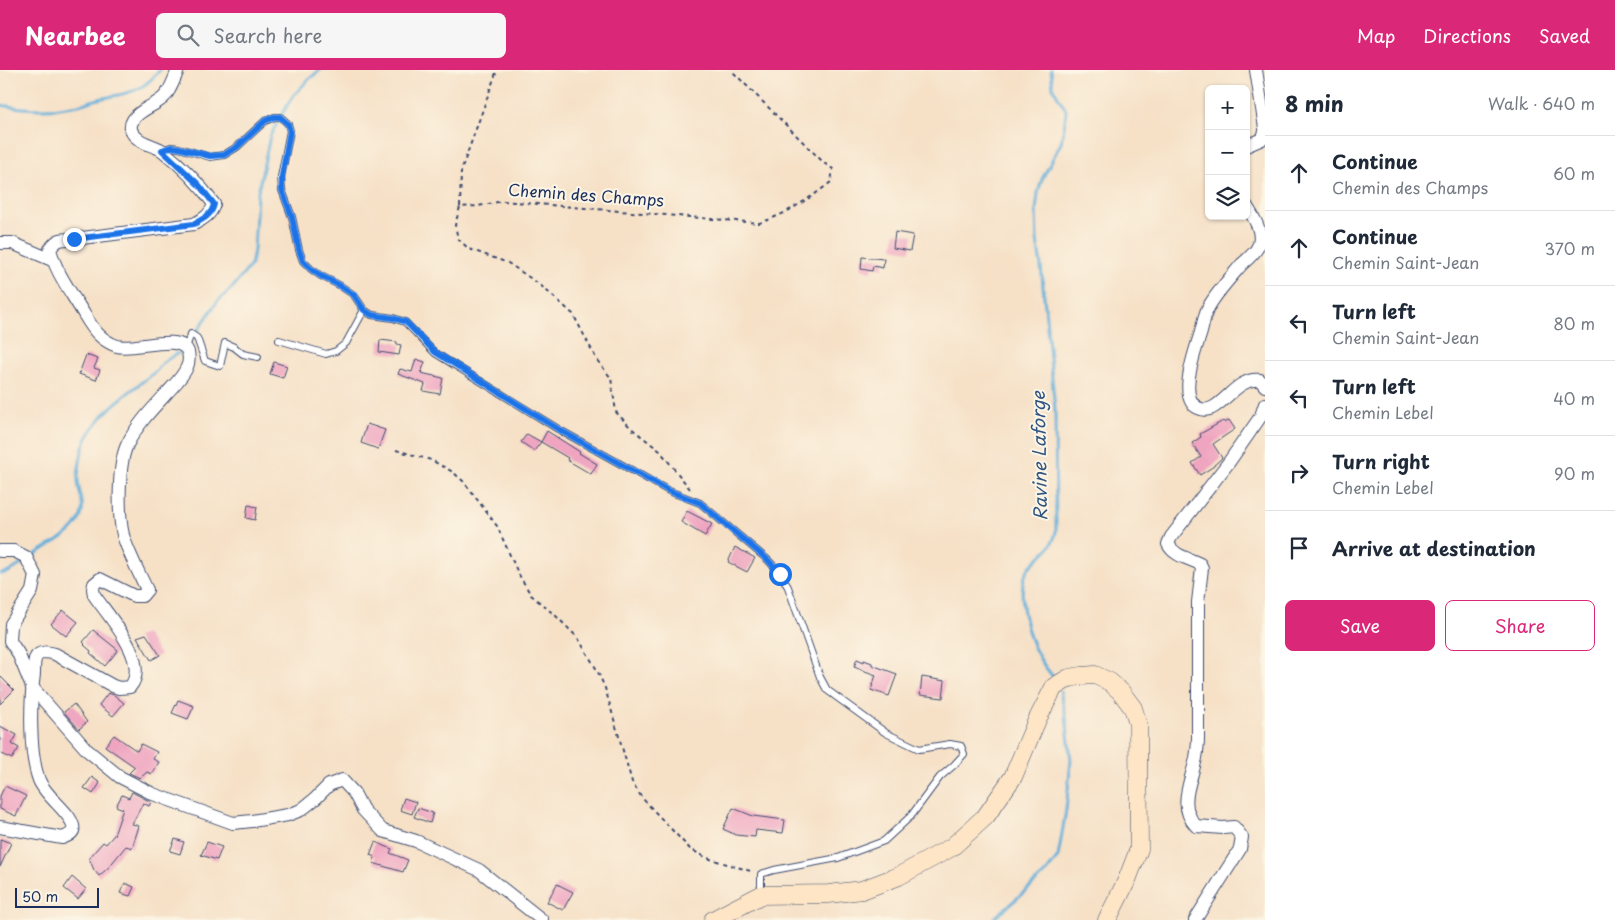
<!DOCTYPE html>
<html lang="en">
<head>
<meta charset="utf-8">
<style>
	:root { --surface:#fff; --page:#f6f6f7; --text:#1f2937; --muted:#747a83; --line:#e0e1e3; --accent:#db2777 }
	body { margin:0; font-family:"Playpen Sans",sans-serif; background:var(--page); color:var(--text) }
	.controls { position:absolute; right:15px; top:15px; display:grid; overflow:hidden; border-radius:8px; box-shadow:0 1px 4px #0004 }
	.controls button { width:45px; height:45px; display:grid; place-items:center; padding:0; border:0; border-bottom:1px solid var(--line); background:var(--surface); color:var(--text); font:25px sans-serif }
	.scale { position:absolute; left:15px; bottom:12px; width:84px; box-sizing:border-box; padding-left:5px; border:2px solid #1b2f5e; border-top:0; font-size:14px; line-height:18px; white-space:nowrap; color:#1b2f5e; -webkit-text-stroke:4px #fcf5e5; paint-order:stroke }
	.stop { position:absolute; width:15px; height:15px; margin:-11px; border:4px solid #1a73e8; border-radius:50%; background:#fff }
	.stop.end { background:#1a73e8; border-color:#fff; box-shadow:0 1px 5px #0008 }
	.list { margin:0; padding:0; list-style:none }
	h2 { display:flex; justify-content:space-between; align-items:center; height:65px; margin:0; padding:0 20px; font-size:21px }
	h2 small { font-size:16px; font-weight:400; color:var(--muted) }
	.list li { display:grid; grid-template-columns:32px 1fr auto; gap:15px; align-items:center; box-sizing:border-box; height:75px; padding:0 20px; border-top:1px solid var(--line) }
	.list b { display:block; font-size:19px; white-space:nowrap }
	.list p { margin:0; font-size:16px; white-space:nowrap; color:var(--muted) }
	.list em { font-size:16px; font-style:normal; color:var(--muted) }
	.actions { display:flex; gap:10px; padding:15px 20px }
	.actions a { flex:1; padding:11px 0; border:1px solid var(--accent); border-radius:8px; text-align:center; font-size:18px; color:var(--accent) }
	.actions .main { background:var(--accent); color:#fff }
	.icon { flex:none; width:28px; height:28px; fill:none; stroke:currentColor; stroke-width:2; stroke-linecap:round; stroke-linejoin:round }
	.map { position:relative; flex:none; width:1265px; height:850px; overflow:hidden }
	header { display:flex; align-items:center; gap:30px; box-sizing:border-box; height:70px; padding:0 25px; background:var(--accent); color:#fff }
	header strong { font-size:24px }
	nav { display:flex; gap:28px; margin-inline-start:auto; font-size:18px }
	.search { width:350px; height:45px; background:var(--page); display:flex; align-items:center; gap:12px; box-sizing:border-box; padding:0 18px; border-radius:8px; color:var(--muted); font-size:19px }
	main { display:flex }
	aside { flex:1; background:var(--surface) }
	.map>svg:first-child { display:block }
	.lines { fill:none; stroke-linecap:round; stroke-linejoin:round }
	.stream { stroke:#61aeda; stroke-width:3 }
	.building { fill:#efa4c0 }
	.service-casing { stroke:#3c4a6e; stroke-width:8 }
	.minor-casing { stroke:#3c4a6e; stroke-width:14 }
	.secondary-casing { stroke:#3c4a6e; stroke-width:19 }
	.path { stroke:#3c4a6e; stroke-width:2; stroke-dasharray:4 4; stroke-linecap:butt }
	.service { stroke:#fff; stroke-width:6 }
	.minor { stroke:#fff; stroke-width:12 }
	.secondary { stroke:#fde5c5; stroke-width:18 }
	.route { stroke:#1a73e8; stroke-width:6 }
	.labels { text-anchor:middle; stroke-width:4; stroke-linejoin:round; paint-order:stroke }
	.street-label { font-size:16px; fill:#1b2f5e; stroke:#fcf5e5 }
	.water-label { font-size:18px; font-style:italic; fill:#305583; stroke:#fcf5e5 }
</style>
</head>
<body>
<header>
<strong>Nearbee</strong>
<div class="search"><svg class="icon" aria-label="search" viewBox="0 0 24 24"><circle cx="10" cy="10" r="6"/><path d="M15 15l6 6"/></svg>Search here</div>
<nav><a>Map</a><a>Directions</a><a>Saved</a></nav>
</header>
<main>
<div class="map">
<svg width="1265" height="850" viewBox="0 0 1265 850">
	<rect width="100%" height="100%" fill="#fcf5e5"/>
	<filter id="ink" filterUnits="userSpaceOnUse"><feTurbulence type="fractalNoise" baseFrequency=".02" numOctaves="2"/><feDisplacementMap in="SourceGraphic" scale="10" xChannelSelector="R" yChannelSelector="G"/><feConvolveMatrix kernelMatrix="1 2 1 2 8 2 1 2 1" color-interpolation-filters="sRGB"/></filter>
	<filter id="wash" filterUnits="userSpaceOnUse"><feTurbulence type="fractalNoise" baseFrequency=".0096" numOctaves="4" result="noise"/><feDisplacementMap in="SourceGraphic" scale="20" xChannelSelector="R" yChannelSelector="G"/><feGaussianBlur stdDeviation="1.12" result="paint"/><feColorMatrix in="noise" values="0 0 0 0 0 0 0 0 0 0 0 0 0 0 0 0 0 1.4 0 .05"/><feComposite in="paint" operator="in"/></filter>
	<g filter="url(#wash)">
		<rect width="100%" height="100%" fill="#f6e1c7"/>
		<g class="lines">
			<!-- stream -->
			<g class="stream">
				<path d="M1051,0L1053,18L1066,40L1065,51L1061,73L1042,109L1038,123L1036,141L1037,170L1041,196L1055,339L1056,462C1052,481 1040,484 1029,498C1014,518 1027,567 1039,587C1043,595 1049,602 1055,609"/>
				<path d="M0,35C25,39 48,41 73,36C82,35 90,31 99,29C128,22 139,25 160,0"/>
				<path d="M194,266L217,232L233,217L251,195L254,180L257,126L270,66L292,27L308,10L320,0"/>
				<path d="M30,488C45,476 69,468 78,452C89,434 76,423 78,405C80,392 81,379 87,368C104,337 129,323 155,302C158,299 160,296 163,293C168,288 176,285 182,281"/>
				<path d="M0,504L9,502L25,492"/>
				<path d="M992,850L1046,803L1058,787L1066,740L1071,690L1066,646L1060,621"/>
			</g>
		</g>
		<g id="blocks">
			<!-- building -->
			<g class="building">
				<path d="M895,162L913,165L910,181L893,178Z"/>
				<path d="M862,187L884,189L883,198L873,196L872,201L861,199Z"/>
				<path d="M380,270L397,272V274L401,275L399,285L379,282Z"/>
				<path d="M86,285L98,289L94,298L100,300L96,310L79,304Z"/>
				<path d="M416,289L425,292L421,303L443,308L440,324L423,321L425,314L398,304L400,299L412,302Z"/>
				<path d="M274,292L287,296L283,308L270,304Z"/>
				<path d="M1229,350L1235,359L1213,374L1222,388L1214,395V396L1200,405L1192,393L1201,387L1192,373L1201,367L1200,364L1223,351L1225,353Z"/>
				<path d="M367,354L385,360L378,379L361,373Z"/>
				<path d="M547,361L580,382L579,383L597,394L591,404L567,390L568,388L541,372Z"/>
				<path d="M527,364L541,372L534,381L521,372Z"/>
				<path d="M248,435L257,437L255,450L246,448Z"/>
				<path d="M687,441L712,454L705,466L681,452Z"/>
				<path d="M735,477L755,488L747,502L728,492Z"/>
				<path d="M63,540L78,552L66,566L51,554Z"/>
				<path d="M93,560L118,580L105,596L90,583L91,581L84,575L85,574L83,572Z"/>
				<path d="M146,564L160,585L151,590L137,567Z"/>
				<path d="M857,589L864,592V590L872,593V595L897,604L889,626L871,620L876,605L854,597Z"/>
				<path d="M0,606L14,620L0,634Z"/>
				<path d="M922,607L945,611L943,628L920,625Z"/>
				<path d="M108,623L114,625L124,633L113,646L99,635Z"/>
				<path d="M178,630L194,636L188,649L172,643Z"/>
				<path d="M74,634L87,652L79,659L64,642Z"/>
				<path d="M0,656L17,665L12,674L19,678L12,689L0,683Z"/>
				<path d="M114,665L137,681L141,674L157,682L153,689L159,692L152,704L147,702L140,708L129,703L135,697L105,676Z"/>
				<path d="M92,707L100,713L93,724L84,718Z"/>
				<path d="M5,716L26,726L16,746L0,739V726Z"/>
				<path d="M132,722L151,732L149,736L143,733L132,754L139,756L132,778L126,776L108,798L99,806L94,800L89,788L103,772L106,774L114,765L123,739L116,736L122,725L129,728Z"/>
				<path d="M404,728L416,732L412,744L400,740Z"/>
				<path d="M418,738L433,743L430,753L414,747Z"/>
				<path d="M733,738L753,746L785,750L783,763L756,760L755,767L736,765L723,759Z"/>
				<path d="M0,769L11,773L0,797Z"/>
				<path d="M175,769L184,772L180,784L170,781Z"/>
				<path d="M207,772L222,777L217,790L201,785Z"/>
				<path d="M375,772L392,779L390,783L408,790L403,802L373,793L375,787L370,785Z"/>
				<path d="M72,807L86,819L78,829L64,818Z"/>
				<path d="M125,813L134,817L130,826L120,823Z"/>
				<path d="M557,814L573,822L563,840L547,832Z"/>
			</g>
		</g>
	</g>
	<g filter="url(#ink)">
		<use href="#blocks" fill-opacity="0" stroke="#3c4a6e" stroke-width="1"/>
		<g class="lines">
			<defs>
				<g id="service">
					<path d="M162,80L171,77L179,78L210,87L224,85L237,77L265,51L275,47H280L284,50L288,54L290,61L281,107L282,120L292,147L299,180L303,191L311,199L321,206L339,215L354,225L364,240L372,245L393,248L405,252L435,283L558,359L669,421L700,433L768,490L780,503L788,517L820,607L827,620L886,663L919,679L950,674L961,676L964,684L954,695L940,707L911,746L884,771L838,788L774,800L761,804V824"/>
					<path d="M279,270L326,284L336,281L346,273L364,240"/>
					<path d="M186,277L191,264L197,268L205,291L220,296L225,273L234,277L243,284L258,287"/>
				</g>
				<g id="minor">
					<path d="M1256,0L1265,58"/>
					<path d="M1246,76L1262,69L1265,62"/>
					<path d="M1246,135C1253,147 1263,160 1259,174C1257,181 1248,189 1242,194C1231,207 1214,225 1207,240C1204,247 1203,255 1201,262C1196,279 1175,332 1201,339C1220,345 1235,306 1260,310L1265,316"/>
					<path d="M0,173H12L52,190"/>
					<path d="M0,481H14L26,487L35,505L32,521L11,554L10,571L18,583L32,617L87,680L120,707L153,724L233,753L252,751L288,745L301,740L315,729L329,715L342,710L354,723L363,740L383,761L416,771L479,800L542,850"/>
					<path d="M0,757L62,768C68,766 75,763 73,756C71,743 45,726 39,710C29,683 30,633 34,604C34,600 34,593 35,589C39,580 48,582 55,584L113,616L119,618L130,617C151,592 109,547 94,525L93,519L94,514L100,509L134,526H142L147,520C140,505 127,480 123,465C118,444 118,394 127,375C136,356 152,339 166,324C173,316 183,307 187,297C189,293 189,286 188,282C181,262 134,281 117,276C111,274 103,269 98,264C90,256 85,245 79,236C68,218 55,200 50,179C58,168 61,169 74,169L194,154C203,149 211,145 214,134C200,115 182,96 163,81C155,75 144,75 136,67C131,63 129,56 133,50C140,39 155,36 164,27C171,20 174,9 178,0"/>
					<path d="M1195,850L1240,779L1242,767L1234,757L1223,758L1196,756C1177,735 1191,713 1196,688C1197,682 1198,675 1198,668V532L1202,498L1200,494C1188,488 1174,486 1168,474L1171,467L1229,392L1261,346L1265,334"/>
				</g>
				<path id="secondary" d="M713,850L761,825L829,824L862,820L899,806L952,777L986,746L1013,707L1037,650L1054,617L1069,608L1081,606L1095,605L1110,612L1121,622L1133,638L1138,654L1139,779L1127,810L1107,850"/>
			</defs>
			<!-- service casing -->
			<use href="#service" class="service-casing"/>
			<!-- minor casing -->
			<use href="#minor" class="minor-casing"/>
			<!-- secondary casing -->
			<use href="#secondary" class="secondary-casing"/>
			<!-- path -->
			<g class="path">
				<path d="M460,137L461,101L497,0"/>
				<path d="M396,380L431,390L453,402L464,412L497,456L518,503L531,525L556,546L578,568L597,600L605,618L632,712L642,728L690,779L707,788L754,802"/>
				<path d="M690,419L660,381L631,358L616,342L611,308L597,290L573,244L539,214L508,193L469,179L458,169L455,155L460,137L478,136L503,131L759,153C785,145 809,129 831,112L833,99L824,93L731,0"/>
			</g>
			<!-- service -->
			<use href="#service" class="service"/>
			<!-- minor -->
			<use href="#minor" class="minor"/>
			<!-- secondary -->
			<use href="#secondary" class="secondary"/>
		</g>
	</g>
	<g class="lines" filter="url(#ink)">
		<!-- route -->
		<path class="route" d="M74,169L194,154C203,149 212,145 214,134L199,115L162,80L171,77L179,78L210,86L224,85L237,77L265,51L274,47H280L288,54L290,61L282,106V120L292,147L299,180L303,191L311,199L321,206L339,215L354,225L364,240L372,245L393,248L406,252L435,282L558,359L669,421L700,433L768,490L780,504"/>
	</g>
	<g class="labels">
		<!-- street labels -->
		<g class="street-label">
			<text transform="translate(586 125) rotate(4)" y="6">Chemin des Champs</text>
		</g>
		<!-- water labels -->
		<g class="water-label">
			<text transform="translate(1040 386) rotate(-91)" y="6">Ravine Laforge</text>
		</g>
	</g>
</svg>
<div class="controls">
<button>+</button>
<button>−</button>
<button><svg class="icon" aria-label="layers" viewBox="0 0 24 24"><path d="M12 4l9 5-9 5-9-5zM3 14l9 5 9-5"/></svg></button>
</div>
<div class="scale">50 m</div>
<div class="stop" style="left:780px;top:504px"></div>
<div class="stop end" style="left:74px;top:169px"></div>
</div>
<aside>
<h2>8 min<small>Walk · 640 m</small></h2>
<ul class="list">
<li><svg class="icon" aria-label="ahead" viewBox="0 0 24 24"><path d="M12 20V5M6 11l6-6 6 6"/></svg><div><b>Continue</b><p>Chemin des Champs</p></div><em>60 m</em></li>
<li><svg class="icon" aria-label="ahead" viewBox="0 0 24 24"><path d="M12 20V5M6 11l6-6 6 6"/></svg><div><b>Continue</b><p>Chemin Saint-Jean</p></div><em>370 m</em></li>
<li><svg class="icon" aria-label="left" viewBox="0 0 24 24"><path d="M17 20v-9H6M10 6l-5 5 5 5"/></svg><div><b>Turn left</b><p>Chemin Saint-Jean</p></div><em>80 m</em></li>
<li><svg class="icon" aria-label="left" viewBox="0 0 24 24"><path d="M17 20v-9H6M10 6l-5 5 5 5"/></svg><div><b>Turn left</b><p>Chemin Lebel</p></div><em>40 m</em></li>
<li><svg class="icon" aria-label="right" viewBox="0 0 24 24"><path d="M7 20v-9h11M14 6l5 5-5 5"/></svg><div><b>Turn right</b><p>Chemin Lebel</p></div><em>90 m</em></li>
<li><svg class="icon" aria-label="arrive" viewBox="0 0 24 24"><path d="M6 21V4h12l-3 4 3 4H6"/></svg><div><b>Arrive at destination</b></div></li>
</ul>
<div class="actions"><a class="main">Save</a><a>Share</a></div>
</aside>
</main>
</body>
</html>
